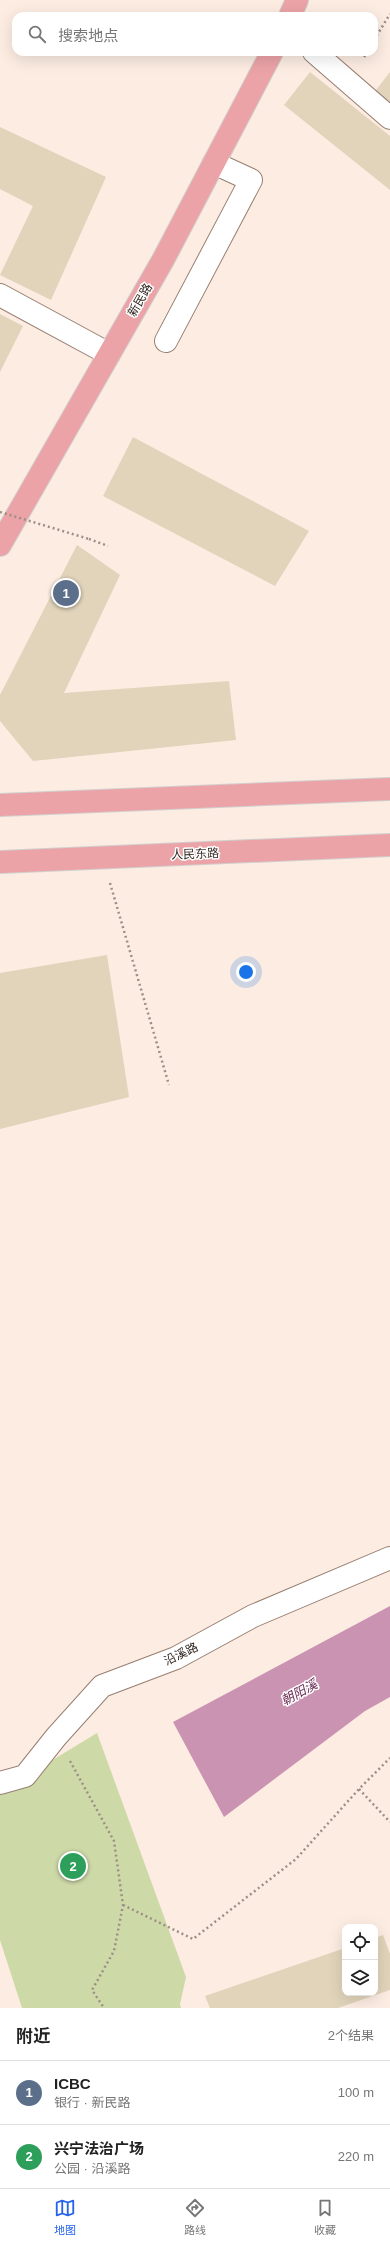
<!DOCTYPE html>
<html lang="zh">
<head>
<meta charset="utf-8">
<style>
	:root { --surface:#fff; --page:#f6f6f6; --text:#222; --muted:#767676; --line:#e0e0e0; --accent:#2563eb }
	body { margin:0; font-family:Arial,"Noto Sans SC",sans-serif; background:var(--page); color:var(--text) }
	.controls { position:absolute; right:12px; bottom:12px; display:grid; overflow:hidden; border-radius:8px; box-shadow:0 4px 16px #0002 }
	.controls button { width:36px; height:36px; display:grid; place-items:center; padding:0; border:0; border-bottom:1px solid var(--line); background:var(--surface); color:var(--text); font:20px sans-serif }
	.you { position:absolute; left:246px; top:972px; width:14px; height:14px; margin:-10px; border:3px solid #fff; border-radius:50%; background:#1a73e8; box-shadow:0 0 0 6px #1a73e833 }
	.badge { display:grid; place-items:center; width:26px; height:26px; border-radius:50%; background:var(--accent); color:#fff; font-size:13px; font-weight:700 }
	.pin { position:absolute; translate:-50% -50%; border:2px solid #fff; box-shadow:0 1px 4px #0006 }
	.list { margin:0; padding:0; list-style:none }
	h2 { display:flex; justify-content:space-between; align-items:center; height:52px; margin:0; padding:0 16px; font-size:17px }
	h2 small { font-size:13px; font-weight:400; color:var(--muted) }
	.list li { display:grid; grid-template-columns:26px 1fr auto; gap:12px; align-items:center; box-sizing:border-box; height:64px; padding:0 16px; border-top:1px solid var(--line) }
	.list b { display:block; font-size:15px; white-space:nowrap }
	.list p { margin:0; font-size:13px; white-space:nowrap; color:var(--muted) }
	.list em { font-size:13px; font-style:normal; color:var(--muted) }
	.icon { flex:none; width:22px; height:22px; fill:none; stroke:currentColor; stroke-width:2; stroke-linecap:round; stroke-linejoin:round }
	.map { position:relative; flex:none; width:390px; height:2008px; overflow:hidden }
	.search { position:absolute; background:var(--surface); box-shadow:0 4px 16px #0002; left:12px; right:12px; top:12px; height:44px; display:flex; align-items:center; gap:10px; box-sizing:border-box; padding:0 14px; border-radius:12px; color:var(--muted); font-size:15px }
	.sheet { height:180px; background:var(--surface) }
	nav { display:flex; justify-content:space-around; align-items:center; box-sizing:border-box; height:56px; border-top:1px solid var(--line); background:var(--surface); font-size:11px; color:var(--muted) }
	nav a { display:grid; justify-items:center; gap:2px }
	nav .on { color:var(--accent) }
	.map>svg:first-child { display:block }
	.green { fill:#ced9a8 }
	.water { fill:#ca93b2 }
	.building { fill:#e1d4bb }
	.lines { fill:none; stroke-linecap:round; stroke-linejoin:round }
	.minor-casing { stroke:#977f71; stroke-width:24 }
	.major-casing { stroke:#d2cfce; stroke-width:24 }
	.path { stroke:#9c8f87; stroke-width:2.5; stroke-dasharray:2 3; stroke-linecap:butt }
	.minor { stroke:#fff; stroke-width:22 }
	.major { stroke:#eba3a7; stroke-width:22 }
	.path-bridge { stroke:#9c8f87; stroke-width:2.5; stroke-dasharray:2 3; stroke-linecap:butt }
	.labels { text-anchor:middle; stroke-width:3; stroke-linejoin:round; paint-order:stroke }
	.street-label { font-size:12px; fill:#312721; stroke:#fff }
	.water-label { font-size:13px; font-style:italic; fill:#6a2851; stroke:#fff }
</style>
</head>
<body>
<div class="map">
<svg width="390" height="2008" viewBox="0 0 390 2008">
	<rect width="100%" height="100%" fill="#fcece2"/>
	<!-- green -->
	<path class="green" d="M97,1733L186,1977L180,2004L181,2008H22L0,1940V1792Z"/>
	<!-- water -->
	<path class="water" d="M390,1606V1697L365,1711L224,1817L173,1722Z"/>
	<!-- building -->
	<g class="building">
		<path d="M310,72L390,136V190L284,105Z"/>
		<path d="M390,72V108L373,94Z"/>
		<path d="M0,127L106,177L51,300L0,275L33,206L0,189Z"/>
		<path d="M0,314L23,326L0,372Z"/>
		<path d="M133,437L309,531L275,586L103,496Z"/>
		<path d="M77,545L120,575L64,693L229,681L236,740L33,761L0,721V695Z"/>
		<path d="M107,955L129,1097L0,1129V973Z"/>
		<path d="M383,1935L390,1954V1990L338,2008H210L205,1996L345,1948V1993H375V1938Z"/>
	</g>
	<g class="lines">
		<defs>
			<g id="minor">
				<path d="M314,52L390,118"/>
				<path d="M0,295L109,354"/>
				<path d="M166,341L251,180L214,163"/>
				<path d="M0,1783L25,1776L56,1737L102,1686L176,1658L253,1616L390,1558"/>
			</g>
			<g id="major">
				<path d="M290,16L297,0"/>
				<path d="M0,545L163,260L272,52"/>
				<path d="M0,805L390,789"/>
				<path d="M0,862L390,845"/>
			</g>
		</defs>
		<!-- minor casing -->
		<use href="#minor" class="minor-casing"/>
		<!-- major casing -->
		<use href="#major" class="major-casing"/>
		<!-- path -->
		<g class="path">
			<path d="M374,40L390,14"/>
			<path d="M364,57L367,52"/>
			<path d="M89,539L108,546"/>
			<path d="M110,883L169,1085"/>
			<path d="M70,1761L114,1841L123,1905L114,1951L92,1990L104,2008"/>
			<path d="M359,1789L390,1822"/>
			<path d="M123,1905L193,1939L296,1859L359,1789L390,1758"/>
		</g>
		<!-- minor -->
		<use href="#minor" class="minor"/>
		<!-- major -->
		<use href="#major" class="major"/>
		<!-- path-bridge -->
		<path class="path-bridge" d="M0,512L89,539"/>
	</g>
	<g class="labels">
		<!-- street labels -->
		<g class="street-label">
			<text transform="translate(140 300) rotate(-60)" y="4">新民路</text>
			<text transform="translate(195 854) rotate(-2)" y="4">人民东路</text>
			<text transform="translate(181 1654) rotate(-26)" y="4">沿溪路</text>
		</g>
		<!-- water labels -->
		<g class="water-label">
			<text transform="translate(299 1692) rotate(-29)" y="5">朝阳溪</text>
		</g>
	</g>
</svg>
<div class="controls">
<button><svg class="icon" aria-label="locate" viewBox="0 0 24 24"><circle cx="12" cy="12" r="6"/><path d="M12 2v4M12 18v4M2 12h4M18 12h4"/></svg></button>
<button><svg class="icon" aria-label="layers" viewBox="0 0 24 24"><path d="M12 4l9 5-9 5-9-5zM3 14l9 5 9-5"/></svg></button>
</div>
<div class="you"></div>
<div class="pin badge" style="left:66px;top:593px;background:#5c6f8a">1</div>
<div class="pin badge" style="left:73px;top:1866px;background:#2e9e5b">2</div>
<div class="search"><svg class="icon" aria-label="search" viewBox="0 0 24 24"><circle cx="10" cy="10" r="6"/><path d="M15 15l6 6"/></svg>搜索地点</div>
</div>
<section class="sheet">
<h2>附近<small>2个结果</small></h2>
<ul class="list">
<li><span class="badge" style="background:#5c6f8a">1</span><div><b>ICBC</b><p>银行 · 新民路</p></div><em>100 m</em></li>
<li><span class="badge" style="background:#2e9e5b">2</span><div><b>兴宁法治广场</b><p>公园 · 沿溪路</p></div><em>220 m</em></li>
</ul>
</section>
<nav>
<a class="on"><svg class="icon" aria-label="map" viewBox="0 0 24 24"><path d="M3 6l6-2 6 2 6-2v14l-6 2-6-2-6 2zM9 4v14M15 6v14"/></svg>地图</a>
<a><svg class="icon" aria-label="directions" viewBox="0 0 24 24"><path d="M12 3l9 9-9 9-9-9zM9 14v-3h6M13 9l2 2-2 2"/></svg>路线</a>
<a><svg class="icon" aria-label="saved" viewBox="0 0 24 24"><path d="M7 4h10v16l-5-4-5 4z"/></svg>收藏</a>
</nav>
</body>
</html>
